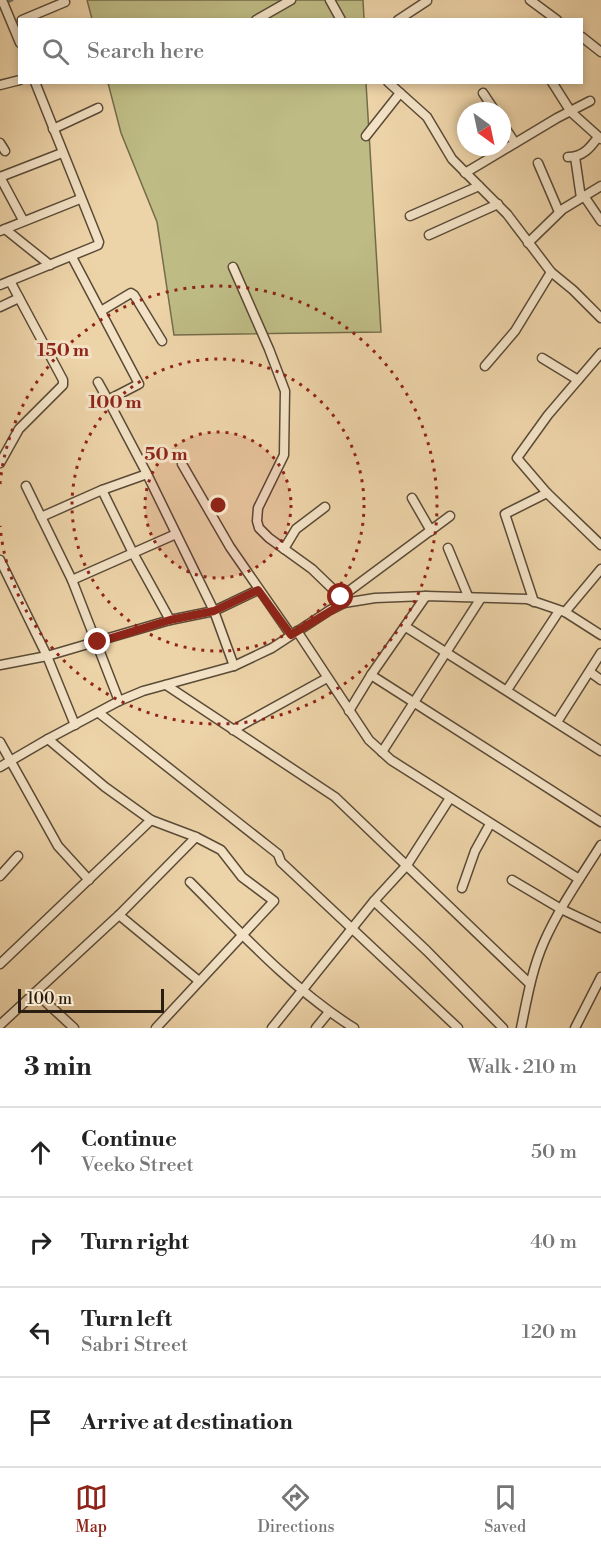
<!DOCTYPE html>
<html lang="en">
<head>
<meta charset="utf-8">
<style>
	:root { --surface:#fff; --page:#f6f6f6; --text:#222; --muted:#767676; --line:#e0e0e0; --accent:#8f2418 }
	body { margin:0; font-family:"Libre Bodoni",serif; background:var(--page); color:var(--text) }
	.compass { position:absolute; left:457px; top:102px; width:54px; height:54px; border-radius:50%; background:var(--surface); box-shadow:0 3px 9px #0003; rotate:147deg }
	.scale { position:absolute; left:18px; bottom:15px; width:146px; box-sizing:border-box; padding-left:6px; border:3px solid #291e11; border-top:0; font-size:16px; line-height:21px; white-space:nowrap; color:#291e11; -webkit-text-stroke:4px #f3e2c6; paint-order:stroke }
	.stop { position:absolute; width:18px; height:18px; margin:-14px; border:4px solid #8f2418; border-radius:50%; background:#fff }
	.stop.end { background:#8f2418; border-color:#fff; box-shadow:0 2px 6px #0008 }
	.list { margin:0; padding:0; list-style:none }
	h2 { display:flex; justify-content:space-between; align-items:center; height:78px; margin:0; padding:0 24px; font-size:26px }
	h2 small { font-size:20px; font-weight:400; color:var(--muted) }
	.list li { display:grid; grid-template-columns:39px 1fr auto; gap:18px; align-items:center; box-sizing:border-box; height:90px; padding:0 24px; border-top:2px solid var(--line) }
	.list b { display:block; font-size:22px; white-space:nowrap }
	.list p { margin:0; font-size:20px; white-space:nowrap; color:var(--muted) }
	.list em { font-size:20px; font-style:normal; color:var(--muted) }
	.icon { flex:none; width:33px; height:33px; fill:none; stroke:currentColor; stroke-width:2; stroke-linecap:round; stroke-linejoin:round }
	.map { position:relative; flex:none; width:601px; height:1028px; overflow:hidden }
	.search { position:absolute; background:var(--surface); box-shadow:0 3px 9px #0003; left:18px; right:18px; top:18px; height:66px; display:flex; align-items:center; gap:15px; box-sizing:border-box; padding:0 21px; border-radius:0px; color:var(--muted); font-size:22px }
	.sheet { height:438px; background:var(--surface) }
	nav { display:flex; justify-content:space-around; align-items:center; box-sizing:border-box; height:84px; border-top:2px solid var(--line); background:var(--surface); font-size:16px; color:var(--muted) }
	nav a { display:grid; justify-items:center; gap:3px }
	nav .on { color:var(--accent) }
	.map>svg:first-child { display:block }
	.green { fill:#bebb84; stroke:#746c4a; stroke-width:1.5 }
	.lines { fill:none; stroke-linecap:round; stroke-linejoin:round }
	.stream { stroke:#6d7b69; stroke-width:3 }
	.street-casing { stroke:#5a4b37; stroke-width:11 }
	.street { stroke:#f3e2c6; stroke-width:8 }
	.route { stroke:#8f2418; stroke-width:8 }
	.ring { fill:none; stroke:#8f2418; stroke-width:3; stroke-dasharray:3 6 }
	.centre { fill:#8f2418; stroke:#f3e2c6; stroke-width:3 }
	.ring-label { font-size:18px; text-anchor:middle; font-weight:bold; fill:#8f2418; stroke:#f3e2c6; stroke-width:6; stroke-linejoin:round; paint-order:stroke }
</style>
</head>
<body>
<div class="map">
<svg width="601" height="1028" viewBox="0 0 601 1028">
	<rect width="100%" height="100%" fill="#edd3a8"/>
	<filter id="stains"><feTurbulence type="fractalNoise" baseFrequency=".00333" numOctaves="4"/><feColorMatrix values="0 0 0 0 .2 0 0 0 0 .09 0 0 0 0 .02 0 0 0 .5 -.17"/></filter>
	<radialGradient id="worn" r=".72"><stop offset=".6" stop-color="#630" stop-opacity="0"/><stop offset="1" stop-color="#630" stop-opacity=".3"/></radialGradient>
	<!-- green -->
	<g class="green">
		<path d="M87,0H363L364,19H92Z"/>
		<path d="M108,83H366L381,332L174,335L157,222L121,133Z"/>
	</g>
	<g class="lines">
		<!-- stream -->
		<path class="stream" d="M4,3L12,0"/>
		<defs>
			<g id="street">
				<path d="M2,0L20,43"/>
				<path d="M330,0L341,20"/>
				<path d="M530,0L557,20"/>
				<path d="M22,20L65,2"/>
				<path d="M256,20L291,0"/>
				<path d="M398,20L427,1"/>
				<path d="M582,37L601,52"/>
				<path d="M388,82L427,117L452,159L507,214L551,272L573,290L601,318"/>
				<path d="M552,82L571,112L601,139"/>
				<path d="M0,85L20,80"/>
				<path d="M483,93L495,111"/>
				<path d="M502,123L515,143"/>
				<path d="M53,129L98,108"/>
				<path d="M366,136L400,93"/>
				<path d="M0,143L5,151"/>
				<path d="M568,157C583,157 590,148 598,137"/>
				<path d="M575,157L581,198"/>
				<path d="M538,163L559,212"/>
				<path d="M465,173L557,118L590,101"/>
				<path d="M0,177L62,153"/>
				<path d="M0,177L23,220"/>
				<path d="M584,196L601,221"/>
				<path d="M410,216L479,186"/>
				<path d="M5,229L50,265"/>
				<path d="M0,231L80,199"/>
				<path d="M429,235L498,204"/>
				<path d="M528,243L563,209L601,186"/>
				<path d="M72,257L139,384L108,400L147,474L214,611L234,666"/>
				<path d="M233,267L269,349L285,391L284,455L258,508L257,521L259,528L269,538L312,569L341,597L344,603"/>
				<path d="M0,285L98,245L99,242L35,82"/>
				<path d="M0,307L19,298"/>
				<path d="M101,311L131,293L134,295L162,341"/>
				<path d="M601,353L548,415L517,458L547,493L601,545"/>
				<path d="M542,358L578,380"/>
				<path d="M485,366L515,331L551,272"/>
				<path d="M98,382L108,400"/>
				<path d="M0,463L19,429L63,385V380L10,281"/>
				<path d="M182,464L230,547L291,635"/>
				<path d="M26,486L72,580L119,701"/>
				<path d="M102,490L133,553L170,620"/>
				<path d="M412,498L431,531"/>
				<path d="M41,517L102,490L147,474"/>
				<path d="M448,548L468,596"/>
				<path d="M284,549L296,529L325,507"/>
				<path d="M0,560L47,656L75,725"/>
				<path d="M72,580L176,534"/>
				<path d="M341,597L450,516"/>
				<path d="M534,602L505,514L547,493"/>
				<path d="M565,612L601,569"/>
				<path d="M406,627L601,751"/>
				<path d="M297,631L369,740L391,760L579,879"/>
				<path d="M0,665L47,656L170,620L214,611L258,590"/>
				<path d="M590,672L601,680"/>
				<path d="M371,675L601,822"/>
				<path d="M166,685L335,797L530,984"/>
				<path d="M507,690L559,611"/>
				<path d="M349,711L371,675L426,596"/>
				<path d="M99,713L278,854L281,862L458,1028"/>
				<path d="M557,722L601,653"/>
				<path d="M233,730L327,678"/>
				<path d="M48,739L105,787L151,820L196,837L221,850L242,877L274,901L156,1028"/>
				<path d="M0,742L58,846L89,880"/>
				<path d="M382,752L481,598"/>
				<path d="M0,767L48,739L119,701L143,691L234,666L272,648L330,610L344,603L375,598L426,596L527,599L565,612L601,635"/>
				<path d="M0,876L18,856"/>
				<path d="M512,880L561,909L601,928"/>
				<path d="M190,882C241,933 292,989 354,1028"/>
				<path d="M462,888L475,851L490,824"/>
				<path d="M374,901L407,865L450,798"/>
				<path d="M119,915L199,981"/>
				<path d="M0,964L151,820"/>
				<path d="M36,993L74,1028"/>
				<path d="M0,1025L119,915L196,837"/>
				<path d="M272,1028L374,901L427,951L503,1028"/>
				<path d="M316,1028L329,1012"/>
				<path d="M521,1028C527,999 532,969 544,942C559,908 581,877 601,845"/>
				<path d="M575,1028L601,977"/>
			</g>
		</defs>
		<!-- street casing -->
		<use href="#street" class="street-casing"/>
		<!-- street -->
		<use href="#street" class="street"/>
	</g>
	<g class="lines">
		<!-- route -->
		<path class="route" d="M98,642L170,620L214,611L258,590L291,635L344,603L341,597"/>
	</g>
	<!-- distance rings -->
	<circle cx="218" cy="505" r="73" fill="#8f2418" fill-opacity=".12"/>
	<g class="ring">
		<circle cx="218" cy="505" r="73"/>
		<circle cx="218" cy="505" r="146"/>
		<path d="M0 484A219 219 0 1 1 0 526"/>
	</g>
	<circle cx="218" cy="505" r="9" class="centre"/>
	<g class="ring-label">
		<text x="63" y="356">150 m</text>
		<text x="115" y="408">100 m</text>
		<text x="166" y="460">50 m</text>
	</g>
	<rect width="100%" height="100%" filter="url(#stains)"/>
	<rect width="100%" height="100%" fill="url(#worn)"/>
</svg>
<svg class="compass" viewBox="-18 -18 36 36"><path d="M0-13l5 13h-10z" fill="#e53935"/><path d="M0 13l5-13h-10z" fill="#767676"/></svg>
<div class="scale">100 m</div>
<div class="stop" style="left:341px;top:597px"></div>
<div class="stop end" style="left:98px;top:642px"></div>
<div class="search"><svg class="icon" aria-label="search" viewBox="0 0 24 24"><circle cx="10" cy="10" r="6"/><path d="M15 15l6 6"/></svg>Search here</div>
</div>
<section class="sheet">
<h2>3 min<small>Walk · 210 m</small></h2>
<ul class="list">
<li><svg class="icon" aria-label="ahead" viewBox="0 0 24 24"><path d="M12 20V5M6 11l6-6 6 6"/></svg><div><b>Continue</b><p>Veeko Street</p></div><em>50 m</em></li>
<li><svg class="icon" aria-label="right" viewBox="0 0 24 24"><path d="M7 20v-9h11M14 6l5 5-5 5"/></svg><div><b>Turn right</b></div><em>40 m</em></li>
<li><svg class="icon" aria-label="left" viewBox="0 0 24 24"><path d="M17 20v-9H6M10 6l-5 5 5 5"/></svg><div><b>Turn left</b><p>Sabri Street</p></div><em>120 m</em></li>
<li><svg class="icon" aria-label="arrive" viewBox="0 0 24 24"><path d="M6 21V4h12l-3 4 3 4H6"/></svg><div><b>Arrive at destination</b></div></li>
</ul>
</section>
<nav>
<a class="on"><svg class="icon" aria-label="map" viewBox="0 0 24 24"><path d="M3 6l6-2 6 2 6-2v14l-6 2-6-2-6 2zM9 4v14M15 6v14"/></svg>Map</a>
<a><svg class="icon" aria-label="directions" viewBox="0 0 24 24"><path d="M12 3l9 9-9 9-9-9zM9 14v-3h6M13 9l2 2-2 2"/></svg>Directions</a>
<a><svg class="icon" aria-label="saved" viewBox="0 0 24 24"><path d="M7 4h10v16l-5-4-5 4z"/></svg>Saved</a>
</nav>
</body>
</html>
